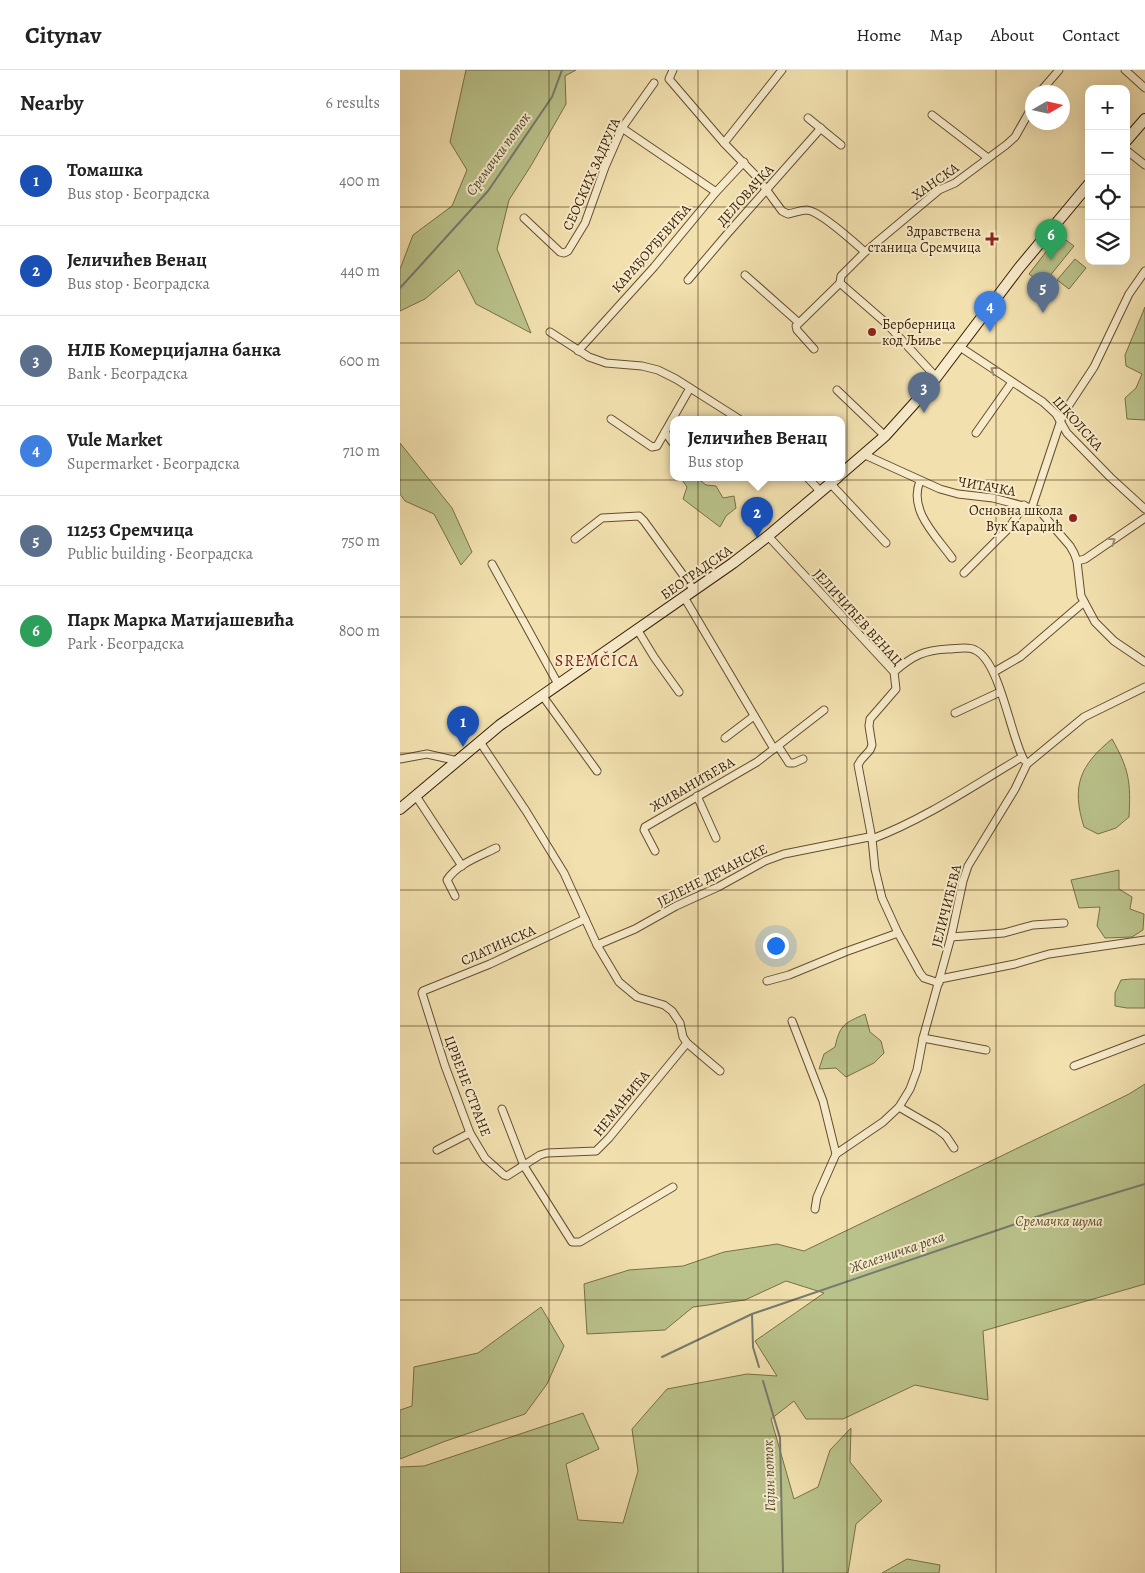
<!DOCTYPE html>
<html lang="en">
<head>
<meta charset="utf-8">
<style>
	:root { --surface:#fff; --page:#f2f2f2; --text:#222; --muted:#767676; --line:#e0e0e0; --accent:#8f2418 }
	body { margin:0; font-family:Alegreya,serif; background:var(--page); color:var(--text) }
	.controls { position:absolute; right:15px; top:15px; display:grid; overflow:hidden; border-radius:10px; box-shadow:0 5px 20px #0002 }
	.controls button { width:45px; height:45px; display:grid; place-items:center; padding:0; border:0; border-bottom:1px solid var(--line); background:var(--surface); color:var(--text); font:25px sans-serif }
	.compass { position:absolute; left:625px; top:15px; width:45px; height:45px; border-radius:50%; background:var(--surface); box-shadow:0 5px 20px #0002; rotate:81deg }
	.you { position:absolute; left:375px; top:875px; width:18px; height:18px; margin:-12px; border:4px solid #fff; border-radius:50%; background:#1a73e8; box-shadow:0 0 0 8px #1a73e833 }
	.badge { display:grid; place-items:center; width:32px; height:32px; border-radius:50%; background:var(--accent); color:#fff; font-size:16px; font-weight:700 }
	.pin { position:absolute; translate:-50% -41px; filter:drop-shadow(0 1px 2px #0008) }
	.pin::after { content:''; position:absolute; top:26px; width:18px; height:15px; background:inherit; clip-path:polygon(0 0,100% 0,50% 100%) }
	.popup { position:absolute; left:270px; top:346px; width:175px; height:65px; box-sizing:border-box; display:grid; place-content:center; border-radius:10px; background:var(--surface); filter:drop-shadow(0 1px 4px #0005); font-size:16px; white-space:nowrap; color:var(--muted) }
	.popup b { font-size:19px; color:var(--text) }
	.popup::after { content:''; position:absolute; left:50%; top:100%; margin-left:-10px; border:10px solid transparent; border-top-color:var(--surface) }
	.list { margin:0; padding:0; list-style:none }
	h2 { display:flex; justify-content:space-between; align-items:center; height:65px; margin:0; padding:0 20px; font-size:21px }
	h2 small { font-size:16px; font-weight:400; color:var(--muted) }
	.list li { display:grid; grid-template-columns:32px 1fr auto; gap:15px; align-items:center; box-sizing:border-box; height:90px; padding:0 20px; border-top:1px solid var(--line) }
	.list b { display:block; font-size:19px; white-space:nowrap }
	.list p { margin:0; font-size:16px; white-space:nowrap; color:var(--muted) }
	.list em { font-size:16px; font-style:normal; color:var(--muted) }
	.icon { flex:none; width:28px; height:28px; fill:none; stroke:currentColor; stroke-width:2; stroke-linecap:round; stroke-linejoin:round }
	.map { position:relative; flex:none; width:745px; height:1503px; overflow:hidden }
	header { display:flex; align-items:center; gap:30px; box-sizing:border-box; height:70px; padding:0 25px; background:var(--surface); border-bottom:1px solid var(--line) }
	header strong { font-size:24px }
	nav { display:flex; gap:28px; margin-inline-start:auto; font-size:18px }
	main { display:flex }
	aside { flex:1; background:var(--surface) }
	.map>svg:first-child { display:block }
	.green { fill:#bac28b; stroke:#787046 }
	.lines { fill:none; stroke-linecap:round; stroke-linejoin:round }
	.stream { stroke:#767b6e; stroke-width:2 }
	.minor-casing { stroke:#644e2c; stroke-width:9 }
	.secondary-casing { stroke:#351d00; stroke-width:12 }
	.minor { stroke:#f7ebcb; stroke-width:7 }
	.secondary { stroke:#f7ebcb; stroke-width:10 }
	.oneway { stroke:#a08e70 }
	.grid { fill:none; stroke:#351d00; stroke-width:1; stroke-opacity:0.55 }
	.poi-dot { fill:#8f2418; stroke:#f7ebcb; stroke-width:2 }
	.labels { text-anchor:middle; stroke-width:4; stroke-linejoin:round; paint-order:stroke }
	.street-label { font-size:14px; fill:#351d00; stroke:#f7ebcb }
	.poi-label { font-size:14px; fill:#351d00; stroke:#f7ebcb; text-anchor:end }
	.park-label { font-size:14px; font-style:italic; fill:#5d4f2a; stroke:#f7ebcb }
	.water-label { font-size:15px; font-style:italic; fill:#554c37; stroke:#f7ebcb }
	.quarter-label { font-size:16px; letter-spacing:1px; fill:#7a1f14; stroke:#f7ebcb }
</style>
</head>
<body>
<header>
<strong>Citynav</strong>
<nav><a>Home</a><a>Map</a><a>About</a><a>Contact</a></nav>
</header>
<main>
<aside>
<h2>Nearby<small>6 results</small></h2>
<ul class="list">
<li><span class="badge" style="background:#1a4fb4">1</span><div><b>Томашка</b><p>Bus stop · Београдска</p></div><em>400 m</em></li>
<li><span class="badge" style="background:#1a4fb4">2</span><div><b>Јеличићев Венац</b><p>Bus stop · Београдска</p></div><em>440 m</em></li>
<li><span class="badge" style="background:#5c6f8a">3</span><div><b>НЛБ Комерцијална банка</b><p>Bank · Београдска</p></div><em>600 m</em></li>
<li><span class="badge" style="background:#3f7fe0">4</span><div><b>Vule Market</b><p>Supermarket · Београдска</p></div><em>710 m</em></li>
<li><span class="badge" style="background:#5c6f8a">5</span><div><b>11253 Сремчица</b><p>Public building · Београдска</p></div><em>750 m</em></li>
<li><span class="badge" style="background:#2e9e5b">6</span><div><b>Парк Марка Матијашевића</b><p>Park · Београдска</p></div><em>800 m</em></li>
</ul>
</aside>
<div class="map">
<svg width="745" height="1503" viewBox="0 0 745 1503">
	<rect width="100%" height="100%" fill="#f2e0af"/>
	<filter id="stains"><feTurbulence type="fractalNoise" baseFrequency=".004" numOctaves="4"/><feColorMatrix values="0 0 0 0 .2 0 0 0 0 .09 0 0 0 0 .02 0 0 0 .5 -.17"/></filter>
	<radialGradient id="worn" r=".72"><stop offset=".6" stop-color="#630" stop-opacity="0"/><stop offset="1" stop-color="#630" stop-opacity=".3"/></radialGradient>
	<!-- green -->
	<g class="green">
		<path d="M66,0H176L165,6L166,34L132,94L109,130L97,179L131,263L76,234L59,200L25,229L0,241V199L13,165L52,136L67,100L50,72Z"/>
		<path d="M659,165L674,176L645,212L641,213L629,204Z"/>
		<path d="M675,189L686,198L669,219L657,210Z"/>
		<path d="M745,237V350L727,349L725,328L736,318L742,304L726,296L725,285Z"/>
		<path d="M0,373L52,438L72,482L61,495L34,444L5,431L0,424Z"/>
		<path d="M280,407H296L306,415L316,416L323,428L334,426L336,438L326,446L320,457L283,429L287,417Z"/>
		<path d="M712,669C729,699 731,712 729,747L716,758L698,764L684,757C671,716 680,695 712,669Z"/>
		<path d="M719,800V819L732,827L730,839L744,844L743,860L732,867L705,868L697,856L700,837L679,838L671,810Z"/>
		<path d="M731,909H745V938H727L715,936V923L721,910Z"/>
		<path d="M465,944L470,962L481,971L484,983L474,993L446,1007L436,998L419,999L424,984L435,977C440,954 445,953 465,944Z"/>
		<path d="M745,1014V1214L583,1261L588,1330L515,1315L443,1349H406L394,1331L371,1349L394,1429L418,1417L430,1380L451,1358L450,1392L482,1431L456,1454L448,1503H0V1397L24,1396L183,1343L199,1379L166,1394L178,1450L223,1453L238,1401L232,1359L267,1319L347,1304L377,1306L355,1271L424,1223L386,1211L345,1230L293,1237L265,1260L187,1264L184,1214L229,1200L283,1196L324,1182L377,1174L404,1181L678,1049L729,1024Z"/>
		<path d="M141,1237L164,1276L147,1314L125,1344L43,1372L0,1389V1340L12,1336L14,1297L78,1283Z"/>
		<path d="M507,1489L540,1495L539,1503H482Z"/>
	</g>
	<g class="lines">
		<!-- stream -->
		<g class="stream">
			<path d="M0,218L88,121L152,27L162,0"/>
			<path d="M352,1244L353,1277L359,1297"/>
			<path d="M262,1287L352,1244L639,1146L745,1114"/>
			<path d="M363,1311L380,1368L383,1503"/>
		</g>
		<defs>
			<g id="minor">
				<path d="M273,0L269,9L324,73L357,107L382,141L388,144C394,143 401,140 407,140C419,141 455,173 465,182"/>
				<path d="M725,0L745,18"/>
				<path d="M640,22L659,0"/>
				<path d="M532,45L588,88"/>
				<path d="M408,48L441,75"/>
				<path d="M222,58L316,122"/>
				<path d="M324,73L382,0"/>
				<path d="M726,80L745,95"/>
				<path d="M124,148L160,182L164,183L168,181L185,153L205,97L222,58L254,13"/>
				<path d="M345,205L398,252"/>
				<path d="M288,210L328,163L421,58"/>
				<path d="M440,213L441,206L465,182L539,120L555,113L606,75L615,67L632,37"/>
				<path d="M440,213L486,253L537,308"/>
				<path d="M150,262L189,287L206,293L242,296L258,300L276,309L339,349"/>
				<path d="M560,277L643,332L656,344L667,363L710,407L745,439"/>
				<path d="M414,279L397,260L396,256L440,213"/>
				<path d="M178,281L254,197L316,122L344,92"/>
				<path d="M437,320L485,366"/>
				<path d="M211,349L252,377L257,376L290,318"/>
				<path d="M265,362L273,373"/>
				<path d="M576,363L612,312"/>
				<path d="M465,385L540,419L558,424L593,428L639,440L670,476L674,483L677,491L681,526L695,552L714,571L745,592"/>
				<path d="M407,407L420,421"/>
				<path d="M520,411C508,440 536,466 552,488"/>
				<path d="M430,413L486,473"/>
				<path d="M632,437L663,344L694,297L729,224L745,201"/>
				<path d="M368,466L494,602L496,619L470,649L469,656L472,675L470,680L461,690L458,695L472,769L475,799L482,828L498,863L520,903L524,908L539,913"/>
				<path d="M175,469L202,448L239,446L244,451L294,520"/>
				<path d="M677,491L685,489L745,448"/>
				<path d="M92,494L158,614"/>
				<path d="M564,503L609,458L624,435"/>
				<path d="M284,527L374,679"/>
				<path d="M237,559L254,587L279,622"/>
				<path d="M494,602C512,586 524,580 548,579C556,579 568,576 575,580C600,591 610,665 624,690"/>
				<path d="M594,602L620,587L684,532"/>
				<path d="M142,625L197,701"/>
				<path d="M555,643L600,622"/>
				<path d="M325,668L354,646"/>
				<path d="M80,672L126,741L164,803L197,875L219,912L237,927L264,935L272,941L280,953L283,967L287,973L320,1001"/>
				<path d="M378,676L389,693H394L403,689"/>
				<path d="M0,689L27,684L58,691"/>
				<path d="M16,726L62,796"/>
				<path d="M297,726L316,768"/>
				<path d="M255,781L244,760L245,757L357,692L424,640"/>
				<path d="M55,826L47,810C57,794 80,786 96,778"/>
				<path d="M185,849L90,894L23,921L22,923L45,996L70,1063L85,1088L104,1105L107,1106L140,1085L147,1083L196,1081L209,1068L287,973"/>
				<path d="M551,867L604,863L633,855L664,853"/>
				<path d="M197,875L235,859L276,836L318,817L365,791L384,784L469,767L472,769C525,749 573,716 622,687"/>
				<path d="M540,909L615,894L649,884L745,870"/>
				<path d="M367,911L389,905L445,882L498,863"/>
				<path d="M392,951L423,1031L436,1084"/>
				<path d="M523,968L586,980"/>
				<path d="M674,996L745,969"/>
				<path d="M499,1037L537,1059L546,1066L554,1078"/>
				<path d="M102,1039L124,1096L172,1172H180L273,1117"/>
				<path d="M37,1080L70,1063"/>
				<path d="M415,1139L417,1127L436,1084L483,1052L499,1037L510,1019L517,1000L523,968L551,867L563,811L568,796L615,719L627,694L684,647L745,617"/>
			</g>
			<g id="secondary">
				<path d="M726,71L745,49"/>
				<path d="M441,404L485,366L529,317L619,198L689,114"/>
				<path d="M0,739L100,655L333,493L368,466L438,407"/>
			</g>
		</defs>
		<!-- minor casing -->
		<use href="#minor" class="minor-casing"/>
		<!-- secondary casing -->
		<use href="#secondary" class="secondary-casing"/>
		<!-- minor -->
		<use href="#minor" class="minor"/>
		<!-- secondary -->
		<use href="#secondary" class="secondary"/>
	</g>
	<!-- one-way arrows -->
	<defs><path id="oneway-chevron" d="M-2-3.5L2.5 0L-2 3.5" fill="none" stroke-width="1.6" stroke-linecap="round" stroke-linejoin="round" transform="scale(1.25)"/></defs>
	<g class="oneway">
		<use href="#oneway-chevron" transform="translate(594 300) rotate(-146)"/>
		<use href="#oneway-chevron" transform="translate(712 471) rotate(-34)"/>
	</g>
	<!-- grid -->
	<path class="grid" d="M149,0V1503M298,0V1503M447,0V1503M596,0V1503M0,137H689M726,137H745M0,273H745M0,410H745M0,547H745M0,683H745M0,820H745M0,956H745M0,1093H745M0,1230H745M0,1366H745"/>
	<!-- markers -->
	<g class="poi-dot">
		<path d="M589.5 161.5h5v5h5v5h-5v5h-5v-5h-5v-5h5z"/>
		<circle cx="472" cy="262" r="5"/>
		<circle cx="673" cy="448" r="5"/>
	</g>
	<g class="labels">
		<!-- street labels -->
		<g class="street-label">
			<text transform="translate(191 104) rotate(-66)" y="5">СЕОСКИХ ЗАДРУГА</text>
			<text transform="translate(535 111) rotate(-35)" y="5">ХАНСКА</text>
			<text transform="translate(345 125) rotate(-48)" y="5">ДЕЛОВАЧКА</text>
			<text transform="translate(251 178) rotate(-49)" y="5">КАРАЂОРЂЕВИЋА</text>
			<text transform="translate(678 353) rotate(48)" y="5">ШКОЛСКА</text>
			<text transform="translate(587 416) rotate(10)" y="5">ЧИТАЧКА</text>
			<text transform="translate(296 502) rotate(-35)" y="5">БЕОГРАДСКА</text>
			<text transform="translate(458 547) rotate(48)" y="5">ЈЕЛИЧИЋЕВ ВЕНАЦ</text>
			<text transform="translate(292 714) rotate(-30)" y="5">ЖИВАНИЋЕВА</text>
			<text transform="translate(312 805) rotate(-27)" y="5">ЈЕЛЕНЕ ДЕЧАНСКЕ</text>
			<text transform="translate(546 836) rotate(-76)" y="5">ЈЕЛИЧИЋЕВА</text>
			<text transform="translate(98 875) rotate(-24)" y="5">СЛАТИНСКА</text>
			<text transform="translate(68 1016) rotate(69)" y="5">ЦРВЕНЕ СТРАНЕ</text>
			<text transform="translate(221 1033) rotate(-51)" y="5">НЕМАЊИЋА</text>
		</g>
		<!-- poi labels -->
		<g class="poi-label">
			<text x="581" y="166">Здравствена<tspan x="581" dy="16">станица Сремчица</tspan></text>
			<text x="482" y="259" text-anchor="start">Берберница<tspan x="482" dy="16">код Љиље</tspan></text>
			<text x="663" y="445">Основна школа<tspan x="663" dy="16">Вук Караџић</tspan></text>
		</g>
		<!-- park labels -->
		<g class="park-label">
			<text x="659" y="1156">Сремачка шума</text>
		</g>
		<!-- water labels -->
		<g class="water-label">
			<text transform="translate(98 84) rotate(-54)" y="5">Сремачки поток</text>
			<text transform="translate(497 1182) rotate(-19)" y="5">Железничка река</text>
			<text transform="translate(369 1406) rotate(-92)" y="5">Гајин поток</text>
		</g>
		<!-- quarter labels -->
		<g class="quarter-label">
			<text x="197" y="596">SREMČICA</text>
		</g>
	</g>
	<rect width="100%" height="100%" filter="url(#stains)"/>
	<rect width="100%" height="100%" fill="url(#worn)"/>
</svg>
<div class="controls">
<button>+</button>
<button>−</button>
<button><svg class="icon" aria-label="locate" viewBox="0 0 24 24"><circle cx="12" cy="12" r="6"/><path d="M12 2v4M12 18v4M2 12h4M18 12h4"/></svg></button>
<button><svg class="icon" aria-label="layers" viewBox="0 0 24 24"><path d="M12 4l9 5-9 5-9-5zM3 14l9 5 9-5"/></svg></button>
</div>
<svg class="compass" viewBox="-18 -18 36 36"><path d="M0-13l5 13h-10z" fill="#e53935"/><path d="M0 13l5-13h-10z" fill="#767676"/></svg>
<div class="you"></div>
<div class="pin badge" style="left:63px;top:677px;background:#1a4fb4">1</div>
<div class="pin badge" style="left:357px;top:468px;background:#1a4fb4">2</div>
<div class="popup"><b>Јеличићев Венац</b>Bus stop</div>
<div class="pin badge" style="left:524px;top:343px;background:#5c6f8a">3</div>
<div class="pin badge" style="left:590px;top:262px;background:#3f7fe0">4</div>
<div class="pin badge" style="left:643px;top:243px;background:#5c6f8a">5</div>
<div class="pin badge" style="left:651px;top:190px;background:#2e9e5b">6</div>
</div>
</main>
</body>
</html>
